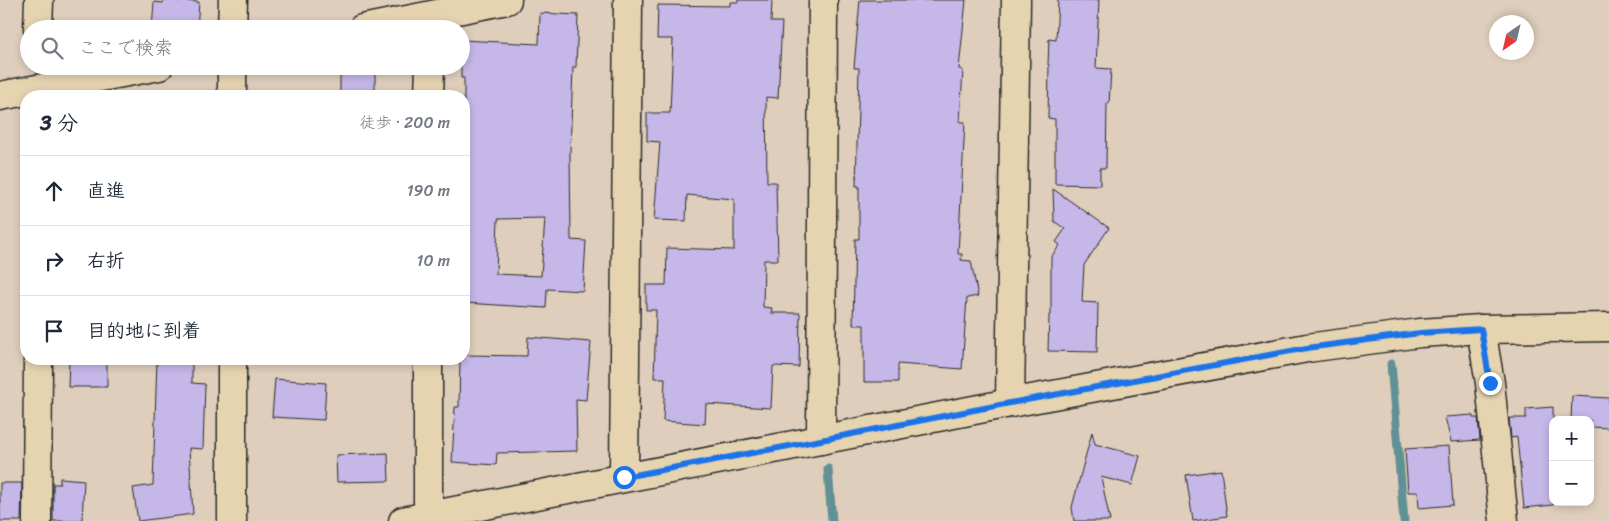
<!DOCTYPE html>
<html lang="ja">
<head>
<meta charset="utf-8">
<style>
	:root { --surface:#fff; --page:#f6f6f7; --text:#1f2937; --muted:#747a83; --line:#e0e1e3 }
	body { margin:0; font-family:Sriracha,"Klee One",sans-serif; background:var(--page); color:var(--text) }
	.controls { position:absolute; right:15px; bottom:15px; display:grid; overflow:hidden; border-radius:10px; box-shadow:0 2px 8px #0003 }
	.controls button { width:45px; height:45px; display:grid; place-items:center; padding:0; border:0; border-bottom:1px solid var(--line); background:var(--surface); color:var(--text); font:25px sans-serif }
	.compass { position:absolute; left:1489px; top:15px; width:45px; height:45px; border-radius:50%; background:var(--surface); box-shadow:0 2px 8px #0003; rotate:214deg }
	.stop { position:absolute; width:15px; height:15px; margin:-11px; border:4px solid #1a73e8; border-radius:50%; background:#fff }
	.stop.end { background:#1a73e8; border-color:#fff; box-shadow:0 1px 5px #0008 }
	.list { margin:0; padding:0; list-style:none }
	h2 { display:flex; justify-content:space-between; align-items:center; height:65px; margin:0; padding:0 20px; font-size:21px }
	h2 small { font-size:16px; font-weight:400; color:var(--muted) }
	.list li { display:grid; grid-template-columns:32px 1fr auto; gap:15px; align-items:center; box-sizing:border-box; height:70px; padding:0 20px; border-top:1px solid var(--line) }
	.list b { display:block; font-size:19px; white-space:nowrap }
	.list em { font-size:16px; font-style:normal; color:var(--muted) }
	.icon { flex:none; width:28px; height:28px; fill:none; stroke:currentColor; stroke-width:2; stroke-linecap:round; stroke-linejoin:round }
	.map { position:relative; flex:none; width:1609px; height:521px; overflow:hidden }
	.search { position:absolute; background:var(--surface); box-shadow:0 2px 8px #0003; left:20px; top:20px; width:450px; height:55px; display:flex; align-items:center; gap:12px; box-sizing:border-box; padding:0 18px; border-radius:28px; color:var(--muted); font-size:19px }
	.panel { position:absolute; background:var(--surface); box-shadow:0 2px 8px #0003; left:20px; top:90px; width:450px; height:275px; border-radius:20px }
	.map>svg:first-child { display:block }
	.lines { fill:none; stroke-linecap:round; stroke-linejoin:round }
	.stream { stroke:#609195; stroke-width:9 }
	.building { fill:#c5b7e8; stroke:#2b2b2b; fill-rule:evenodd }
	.minor-casing { stroke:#2b2b2b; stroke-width:31 }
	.minor { stroke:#e6d4b1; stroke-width:28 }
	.route { stroke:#1a73e8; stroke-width:6 }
</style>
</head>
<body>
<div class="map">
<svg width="1609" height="521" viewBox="0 0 1609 521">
	<rect width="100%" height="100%" fill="#dfcebc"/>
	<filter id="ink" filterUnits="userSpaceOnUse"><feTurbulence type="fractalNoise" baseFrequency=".02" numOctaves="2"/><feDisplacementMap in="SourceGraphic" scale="10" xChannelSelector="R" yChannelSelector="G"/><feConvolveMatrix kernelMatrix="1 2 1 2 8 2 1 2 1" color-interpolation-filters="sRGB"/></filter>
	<g filter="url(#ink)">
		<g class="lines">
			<!-- stream -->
			<g class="stream">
				<path d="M1391,364L1404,521"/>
				<path d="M828,469L832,521"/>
			</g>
		</g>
		<!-- building -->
		<g class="building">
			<path d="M163,0L199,2L197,29H152L154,2L163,3Z"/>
			<path d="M738,0H772L771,22H782L778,98L766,97L767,182H776L778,260H764L763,307L772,308L771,313H800L799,367L773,366L771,408L706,404L705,424L663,421L665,378H654L656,310H646V285H666L667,248L734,250V199L687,195L686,221L654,220L660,142L647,141V113H670L673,39H657L658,5L730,6V2H738Z"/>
			<path d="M860,0H966L959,69L963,70L960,122H965L958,254H962L961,260L971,261L978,296L967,298L962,369L898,364V382H864V325H853L855,239H859V186H856L859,68H854Z"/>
			<path d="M1058,0H1099L1096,68L1111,69L1109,104L1107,103L1106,168H1100V185L1055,184V119L1048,118L1049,65H1048L1049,39L1056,40Z"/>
			<path d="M540,13L578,15L576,67H573L570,153L571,240L586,241L583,291L547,289L546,308L464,303V78H461V40L539,44ZM545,218L541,276L496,274L498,219Z"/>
			<rect x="340" y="66" width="35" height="30"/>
			<path d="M1053,189L1109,228L1084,265L1082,302L1098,303L1097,352L1048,351L1049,315H1051V257L1060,245L1056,242L1065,229L1054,221Z"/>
			<path d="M528,337L591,342L586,400L576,399L577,451L497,453L496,465L452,462L455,407H459L460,359H464V355L527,356Z"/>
			<path d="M69,359H107V387H68Z"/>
			<path d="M157,359H192V383L205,384L203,449L189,448L193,514L138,521L133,488L153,485Z"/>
			<path d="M275,379L326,383L324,420L272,417Z"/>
			<path d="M1572,396L1609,398V428L1590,427V420H1571Z"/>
			<path d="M1553,407V505L1524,508L1517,437L1511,438L1509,418H1526V409Z"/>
			<path d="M1473,415V418H1478L1480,440L1451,442L1445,417Z"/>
			<path d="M1092,432L1095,444L1140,456L1132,485L1101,477L1110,521H1074L1072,507Z"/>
			<path d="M1449,446L1453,505L1419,508L1418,492H1408L1405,449Z"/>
			<path d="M388,453L389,481L337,482L336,455Z"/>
			<path d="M1221,470L1227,516L1193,521L1186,475Z"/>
			<path d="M60,478L84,480L82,521H53V484H60Z"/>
			<path d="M0,483H22L21,521H0Z"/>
		</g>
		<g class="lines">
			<defs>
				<g id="minor">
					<path d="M38,29L39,0"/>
					<path d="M232,29L233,0"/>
					<path d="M362,29L507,0"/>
					<path d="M232,66V96"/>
					<path d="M0,96L159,66"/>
					<path d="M429,96L430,66"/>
					<path d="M1481,329L1490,383L1504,521"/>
					<path d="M232,359V521"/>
					<path d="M1010,403L1016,0"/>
					<path d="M821,440L823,0"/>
					<path d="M624,477L628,0"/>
					<path d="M428,516V359"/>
					<path d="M37,521L38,359"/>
					<path d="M403,521L1010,403L1307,348L1420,333L1481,329L1609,327"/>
				</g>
			</defs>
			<!-- minor casing -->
			<use href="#minor" class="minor-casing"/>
			<!-- minor -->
			<use href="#minor" class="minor"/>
		</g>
	</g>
	<g class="lines" filter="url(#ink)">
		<!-- route -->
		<path class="route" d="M624,477L821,440L1010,403L1307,348L1420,333L1481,329L1490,383"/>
	</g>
</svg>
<div class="controls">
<button>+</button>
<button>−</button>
</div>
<svg class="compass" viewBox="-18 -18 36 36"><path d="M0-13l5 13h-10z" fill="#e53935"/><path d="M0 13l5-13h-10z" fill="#747a83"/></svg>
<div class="stop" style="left:624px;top:477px"></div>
<div class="stop end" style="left:1490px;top:383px"></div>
<div class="search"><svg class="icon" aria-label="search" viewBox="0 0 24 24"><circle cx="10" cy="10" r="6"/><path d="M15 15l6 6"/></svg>ここで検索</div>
<section class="panel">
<h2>3 分<small>徒歩 · 200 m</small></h2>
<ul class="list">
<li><svg class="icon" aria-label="ahead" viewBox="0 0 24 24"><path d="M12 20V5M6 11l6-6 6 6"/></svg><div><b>直進</b></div><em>190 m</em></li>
<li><svg class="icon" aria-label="right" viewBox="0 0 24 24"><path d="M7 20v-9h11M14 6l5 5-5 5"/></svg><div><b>右折</b></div><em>10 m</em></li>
<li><svg class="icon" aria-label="arrive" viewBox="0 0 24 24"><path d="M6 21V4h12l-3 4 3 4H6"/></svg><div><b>目的地に到着</b></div></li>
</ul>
</section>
</div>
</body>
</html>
